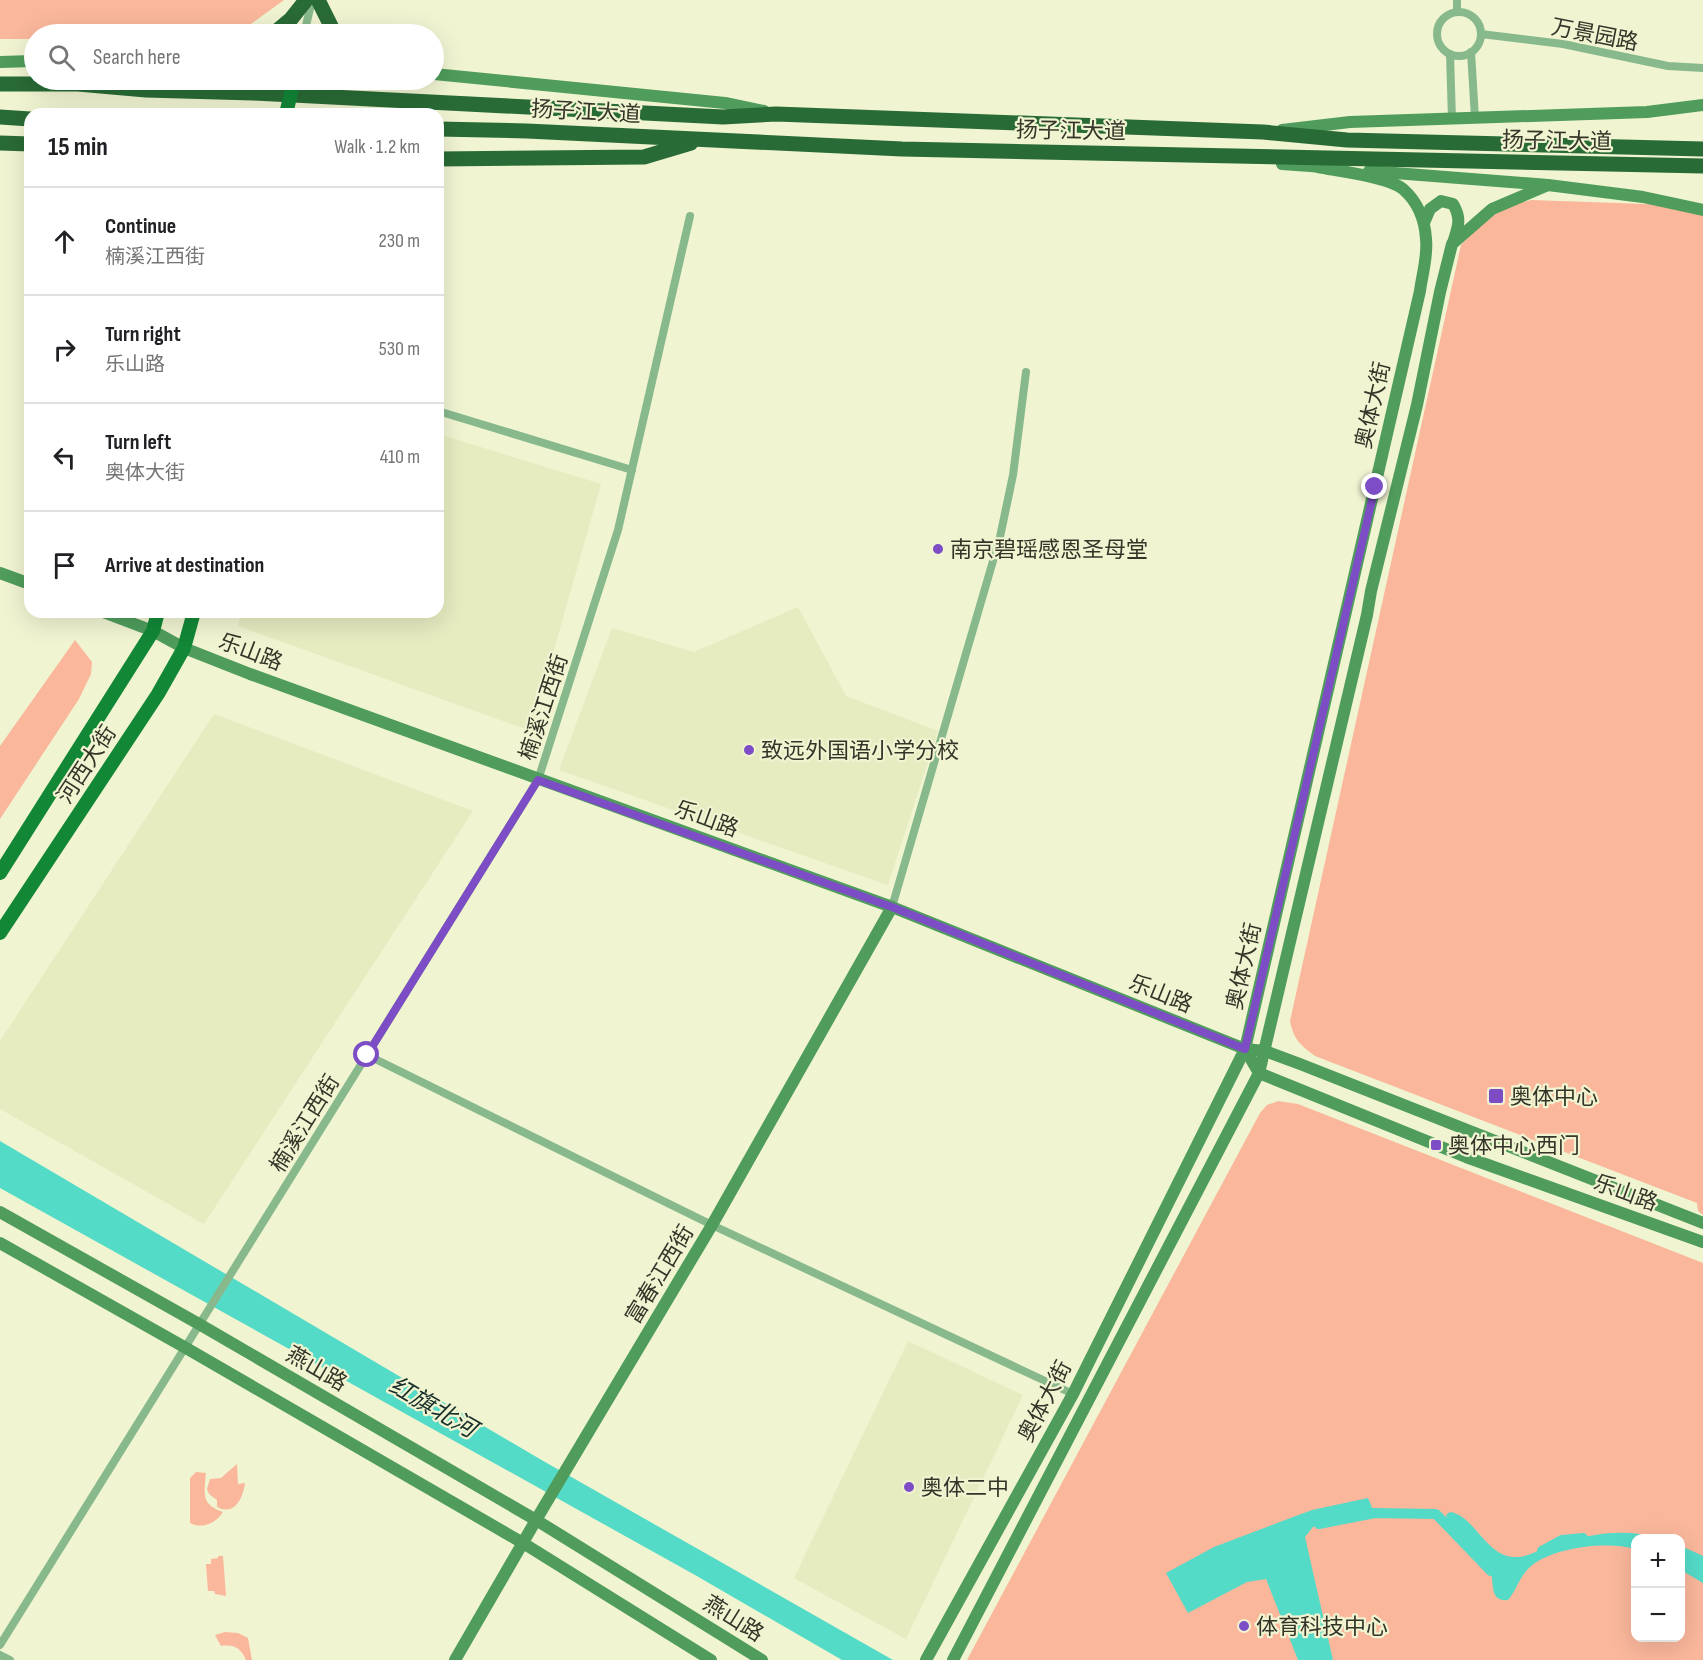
<!DOCTYPE html>
<html lang="en">
<head>
<meta charset="utf-8">
<style>
	:root { --surface:#fff; --page:#f6f6f6; --text:#202124; --muted:#757577; --line:#e0e0e0 }
	body { margin:0; font-family:"Sofia Sans Condensed","Noto Sans SC",sans-serif; background:var(--page); color:var(--text) }
	.controls { position:absolute; right:18px; bottom:18px; display:grid; overflow:hidden; border-radius:12px; box-shadow:0 6px 24px #0002 }
	.controls button { width:54px; height:54px; display:grid; place-items:center; padding:0; border:0; border-bottom:2px solid var(--line); background:var(--surface); color:var(--text); font:30px sans-serif }
	.stop { position:absolute; width:18px; height:18px; margin:-14px; border:4px solid #7d4dc5; border-radius:50%; background:#fff }
	.stop.end { background:#7d4dc5; border-color:#fff; box-shadow:0 2px 6px #0008 }
	.list { margin:0; padding:0; list-style:none }
	h2 { display:flex; justify-content:space-between; align-items:center; height:78px; margin:0; padding:0 24px; font-size:26px }
	h2 small { font-size:20px; font-weight:400; color:var(--muted) }
	.list li { display:grid; grid-template-columns:39px 1fr auto; gap:18px; align-items:center; box-sizing:border-box; height:108px; padding:0 24px; border-top:2px solid var(--line) }
	.list b { display:block; font-size:22px; white-space:nowrap }
	.list p { margin:0; font-size:20px; white-space:nowrap; color:var(--muted) }
	.list em { font-size:20px; font-style:normal; color:var(--muted) }
	.icon { flex:none; width:33px; height:33px; fill:none; stroke:currentColor; stroke-width:2; stroke-linecap:round; stroke-linejoin:round }
	.map { position:relative; flex:none; width:1703px; height:1660px; overflow:hidden }
	.search { position:absolute; background:var(--surface); box-shadow:0 6px 24px #0002; left:24px; top:24px; width:420px; height:66px; display:flex; align-items:center; gap:15px; box-sizing:border-box; padding:0 21px; border-radius:33px; color:var(--muted); font-size:22px }
	.panel { position:absolute; background:var(--surface); box-shadow:0 6px 24px #0002; left:24px; top:108px; width:420px; height:510px; border-radius:18px }
	.map>svg:first-child { display:block }
	.built { fill:#e6ebc0 }
	.green { fill:#fab79c; fill-rule:evenodd }
	.water { fill:#54dbc8 }
	.lines { fill:none; stroke-linecap:round; stroke-linejoin:round }
	.canal { stroke:#54dbc8; stroke-width:10 }
	.street { stroke:#88b98d; stroke-width:8 }
	.secondary { stroke:#4f9c5c; stroke-width:12 }
	.primary { stroke:#128736; stroke-width:14 }
	.highway { stroke:#296b36; stroke-width:15 }
	.primary-bridge { stroke:#128736; stroke-width:14 }
	.route { stroke:#7d4dc5; stroke-width:8 }
	.poi-dot { fill:#7d4dc5; stroke:#f0f4d1; stroke-width:2 }
	.labels { text-anchor:middle; stroke-width:4.5; stroke-linejoin:round; paint-order:stroke }
	.street-label { font-size:22px; fill:#343528; stroke:#f0f4d1 }
	.poi-label { font-size:22px; fill:#343528; stroke:#f0f4d1; text-anchor:start }
	.water-label { font-size:24px; font-style:italic; fill:#182f2b; stroke:#f0f4d1 }
</style>
</head>
<body>
<div class="map">
<svg width="1703" height="1660" viewBox="0 0 1703 1660">
	<rect width="100%" height="100%" fill="#f0f4d1"/>
	<!-- built -->
	<g class="built">
		<path d="M438,434L601,484L531,731L238,626L241,612H438Z"/>
		<path d="M798,607L846,696L938,731L888,885L559,770L612,628L694,652Z"/>
		<path d="M214,714L473,811L204,1224L0,1109V1041Z"/>
		<path d="M908,1341L1023,1395L906,1639L794,1578Z"/>
	</g>
	<!-- green -->
	<g class="green">
		<path d="M0,0H284L237,34H34V39H0Z"/>
		<path d="M1531,200L1703,206V1215L1698,1211L1697,1203L1315,1056C1300,1045 1294,1040 1290,1021L1461,245C1484,220 1498,208 1531,200Z"/>
		<path d="M75,640L92,662L91,674L79,699L0,819V746Z"/>
		<path d="M1278,1101L1298,1104L1703,1263V1660H967L1260,1113L1267,1105ZM1636,1538H1680V1638H1636Z"/>
		<path d="M237,1464L238,1484L245,1483C243,1499 234,1516 217,1507V1500L209,1494L207,1489L210,1479L221,1478Z"/>
		<path d="M196,1472L206,1473C204,1495 201,1504 223,1512C215,1524 203,1529 190,1523V1478Z"/>
		<path d="M218,1556H223L226,1596L215,1594L214,1591H208L206,1564H211V1559L218,1558Z"/>
		<path d="M225,1632L238,1633L248,1638L252,1660H246C241,1648 234,1644 221,1646L215,1635Z"/>
	</g>
	<!-- water -->
	<g class="water">
		<path d="M0,1141L545,1462L893,1660H842L695,1575L0,1188Z"/>
		<path d="M1368,1498L1373,1510L1313,1527L1305,1537L1333,1660H1298L1266,1579L1247,1582L1188,1613L1166,1573L1214,1547L1285,1520L1312,1510Z"/>
		<path d="M1450,1512C1474,1515 1485,1555 1513,1557C1526,1558 1536,1551 1549,1547C1584,1535 1621,1527 1658,1538H1636L1635,1549C1607,1541 1550,1547 1528,1569C1519,1578 1516,1591 1508,1600C1488,1602 1495,1581 1490,1569C1481,1550 1464,1539 1448,1525L1446,1515Z"/>
		<path d="M1681,1546L1703,1556V1583L1681,1570Z"/>
	</g>
	<g class="lines">
		<!-- canal -->
		<g class="canal">
			<path d="M1319,1524L1375,1513L1436,1514L1491,1571L1502,1567"/>
			<path d="M1542,1551L1562,1540L1583,1538"/>
		</g>
		<!-- street -->
		<g class="street">
			<path d="M1457,12V0"/>
			<circle cx="1459" cy="34" r="22"/>
			<path d="M304,34L312,0"/>
			<path d="M1481,34L1563,44L1668,66L1703,68"/>
			<path d="M1471,52L1475,118"/>
			<path d="M1450,54L1452,120"/>
			<path d="M438,411L632,470"/>
			<path d="M892,907L1000,537L1013,475L1026,372"/>
			<path d="M367,1055L712,1225L1073,1394"/>
			<path d="M0,1645L538,780L618,530L690,216"/>
			<path d="M0,1655L10,1660"/>
		</g>
		<!-- secondary -->
		<g class="secondary">
			<path d="M0,62L34,61"/>
			<path d="M434,74L725,103L764,111"/>
			<path d="M1282,130L1350,122L1647,112L1703,105"/>
			<path d="M1282,164L1324,167"/>
			<path d="M1369,171L1548,185L1643,197L1703,210"/>
			<path d="M1424,223L1430,209L1441,201L1453,204C1462,219 1458,227 1453,243"/>
			<path d="M0,573L30,584"/>
			<path d="M103,612L153,631L184,648L250,674L892,907L1245,1049L1259,1073L1466,1157L1703,1242"/>
			<path d="M1245,1049L1265,1051L1300,1064L1703,1223"/>
			<path d="M0,1212L199,1324L536,1520L762,1660"/>
			<path d="M0,1243L186,1348L523,1543L711,1660"/>
			<path d="M455,1660L536,1520L712,1225L892,907"/>
			<path d="M926,1660L1073,1394L1245,1049L1420,291C1422,275 1428,256 1426,239C1425,221 1418,202 1403,189C1389,177 1338,171 1318,167"/>
			<path d="M953,1660L1259,1073L1367,615L1371,591L1417,405L1440,292L1452,244L1492,209L1548,185"/>
		</g>
		<!-- primary -->
		<g class="primary">
			<path d="M0,873L153,631L158,612"/>
			<path d="M0,933L158,694L184,648L194,612"/>
		</g>
		<!-- highway -->
		<g class="highway">
			<path d="M318,0L335,34"/>
			<path d="M273,34L291,19L306,0"/>
			<path d="M0,84H78L146,90L253,93L723,117L776,114L1263,132L1347,140L1703,149"/>
			<path d="M0,117L30,119"/>
			<path d="M438,129L527,131L902,149L1703,166"/>
			<path d="M0,143L30,144"/>
			<path d="M438,159L644,157L691,143"/>
		</g>
		<!-- primary-bridge -->
		<path class="primary-bridge" d="M286,114L294,80"/>
	</g>
	<g class="lines">
		<!-- route -->
		<path class="route" d="M367,1055L538,780L892,907L1245,1049L1375,487"/>
	</g>
	<!-- markers -->
	<g class="poi-dot">
		<circle cx="938" cy="549" r="6"/>
		<circle cx="749" cy="750" r="6"/>
		<rect x="1488" y="1088" width="16" height="16" rx="3"/>
		<rect x="1430" y="1139" width="12" height="12" rx="3"/>
		<circle cx="909" cy="1487" r="6"/>
		<circle cx="1244" cy="1626" r="6"/>
	</g>
	<g class="labels">
		<!-- street labels -->
		<g class="street-label">
			<text transform="translate(1595 34) rotate(11)" y="8">万景园路</text>
			<text transform="translate(586 111) rotate(3)" y="8">扬子江大道</text>
			<text transform="translate(1071 130) rotate(1)" y="8">扬子江大道</text>
			<text transform="translate(1557 140) rotate(1)" y="8">扬子江大道</text>
			<text transform="translate(1372 405) rotate(-77)" y="8">奥体大街</text>
			<text transform="translate(251 651) rotate(21)" y="8">乐山路</text>
			<text transform="translate(543 707) rotate(-72)" y="8">楠溪江西街</text>
			<text transform="translate(86 764) rotate(-57)" y="8">河西大街</text>
			<text transform="translate(707 818) rotate(20)" y="8">乐山路</text>
			<text transform="translate(1243 966) rotate(-77)" y="8">奥体大街</text>
			<text transform="translate(1161 993) rotate(22)" y="8">乐山路</text>
			<text transform="translate(304 1123) rotate(-58)" y="8">楠溪江西街</text>
			<text transform="translate(1626 1192) rotate(20)" y="8">乐山路</text>
			<text transform="translate(659 1274) rotate(-59)" y="8">富春江西街</text>
			<text transform="translate(317 1368) rotate(30)" y="8">燕山路</text>
			<text transform="translate(1044 1401) rotate(-62)" y="8">奥体大街</text>
			<text transform="translate(734 1618) rotate(32)" y="8">燕山路</text>
		</g>
		<!-- poi labels -->
		<g class="poi-label">
			<text x="950" y="557">南京碧瑶感恩圣母堂</text>
			<text x="761" y="758">致远外国语小学分校</text>
			<text x="1510" y="1104">奥体中心</text>
			<text x="1448" y="1153">奥体中心西门</text>
			<text x="921" y="1495">奥体二中</text>
			<text x="1256" y="1634">体育科技中心</text>
		</g>
		<!-- water labels -->
		<g class="water-label">
			<text transform="translate(433 1407) rotate(30)" y="8">红旗北河</text>
		</g>
	</g>
</svg>
<div class="controls">
<button>+</button>
<button>−</button>
</div>
<div class="stop" style="left:367px;top:1055px"></div>
<div class="stop end" style="left:1375px;top:487px"></div>
<div class="search"><svg class="icon" aria-label="search" viewBox="0 0 24 24"><circle cx="10" cy="10" r="6"/><path d="M15 15l6 6"/></svg>Search here</div>
<section class="panel">
<h2>15 min<small>Walk · 1.2 km</small></h2>
<ul class="list">
<li><svg class="icon" aria-label="ahead" viewBox="0 0 24 24"><path d="M12 20V5M6 11l6-6 6 6"/></svg><div><b>Continue</b><p>楠溪江西街</p></div><em>230 m</em></li>
<li><svg class="icon" aria-label="right" viewBox="0 0 24 24"><path d="M7 20v-9h11M14 6l5 5-5 5"/></svg><div><b>Turn right</b><p>乐山路</p></div><em>530 m</em></li>
<li><svg class="icon" aria-label="left" viewBox="0 0 24 24"><path d="M17 20v-9H6M10 6l-5 5 5 5"/></svg><div><b>Turn left</b><p>奥体大街</p></div><em>410 m</em></li>
<li><svg class="icon" aria-label="arrive" viewBox="0 0 24 24"><path d="M6 21V4h12l-3 4 3 4H6"/></svg><div><b>Arrive at destination</b></div></li>
</ul>
</section>
</div>
</body>
</html>
